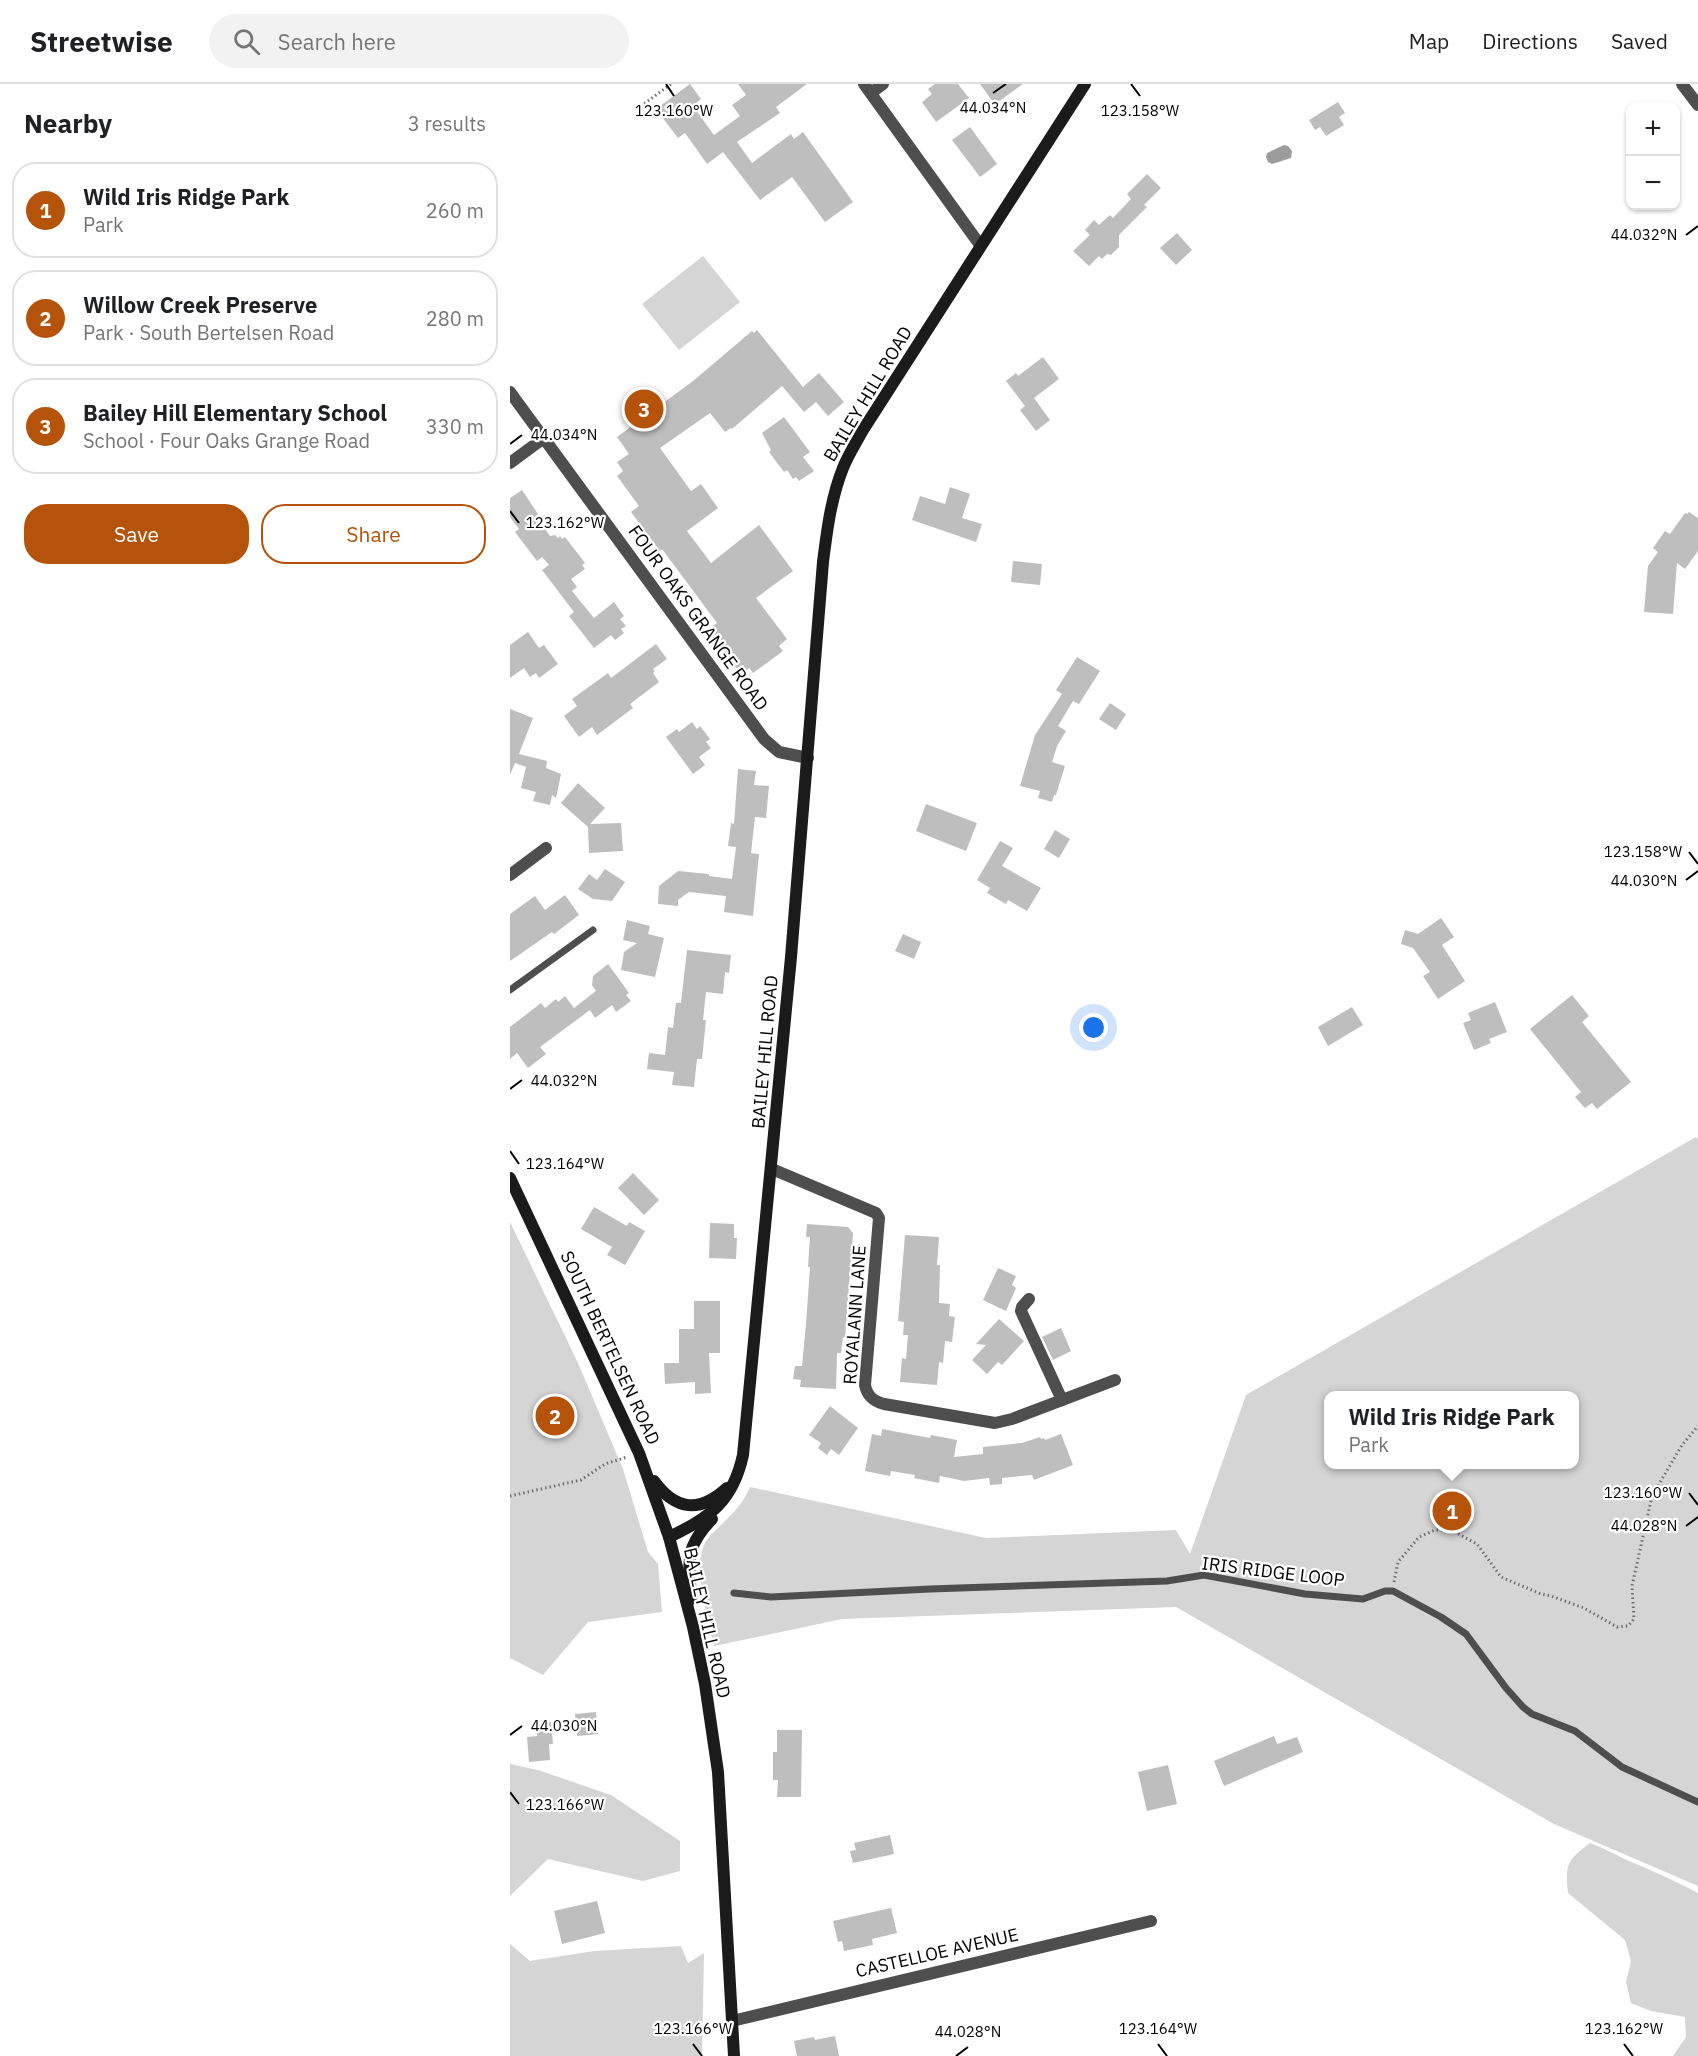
<!DOCTYPE html>
<html lang="en">
<head>
<meta charset="utf-8">
<style>
	:root { --surface:#fff; --page:#f2f2f2; --text:#202124; --muted:#757577; --line:#e0e0e0; --accent:#b45309 }
	body { margin:0; font-family:"IBM Plex Sans",sans-serif; background:var(--page); color:var(--text) }
	.controls { position:absolute; right:18px; top:18px; display:grid; overflow:hidden; border-radius:12px; box-shadow:0 2px 4px #0004 }
	.controls button { width:54px; height:54px; display:grid; place-items:center; padding:0; border:0; border-bottom:2px solid var(--line); background:var(--surface); color:var(--text); font:30px sans-serif }
	.you { position:absolute; left:584px; top:944px; width:21px; height:21px; margin:-15px; border:4px solid #fff; border-radius:50%; background:#1a73e8; box-shadow:0 0 0 9px #1a73e833 }
	.badge { display:grid; place-items:center; width:39px; height:39px; border-radius:50%; background:var(--accent); color:#fff; font-size:20px; font-weight:700 }
	.pin { position:absolute; translate:-50% -50%; border:3px solid #fff; box-shadow:0 2px 6px #0006 }
	.popup { position:absolute; left:814px; top:1307px; width:255px; height:78px; box-sizing:border-box; display:grid; place-content:center; border-radius:12px; background:var(--surface); filter:drop-shadow(0 2px 4px #0005); font-size:20px; white-space:nowrap; color:var(--muted) }
	.popup b { font-size:22px; color:var(--text) }
	.popup::after { content:''; position:absolute; left:50%; top:100%; margin-left:-12px; border:12px solid transparent; border-top-color:var(--surface) }
	.list { margin:0; padding:0; list-style:none }
	h2 { display:flex; justify-content:space-between; align-items:center; height:78px; margin:0; padding:0 24px; font-size:26px }
	h2 small { font-size:20px; font-weight:400; color:var(--muted) }
	.list li { display:grid; grid-template-columns:39px 1fr auto; gap:18px; align-items:center; box-sizing:border-box; height:96px; margin:0 12px 12px; padding:0 12px; border:2px solid var(--line); border-radius:24px }
	.list b { display:block; font-size:22px; white-space:nowrap }
	.list p { margin:0; font-size:20px; white-space:nowrap; color:var(--muted) }
	.list em { font-size:20px; font-style:normal; color:var(--muted) }
	.actions { display:flex; gap:12px; padding:18px 24px }
	.actions a { flex:1; padding:14px 0; border:2px solid var(--accent); border-radius:24px; text-align:center; font-size:21px; color:var(--accent) }
	.actions .main { background:var(--accent); color:#fff }
	.icon { flex:none; width:33px; height:33px; fill:none; stroke:currentColor; stroke-width:2; stroke-linecap:round; stroke-linejoin:round }
	.map { position:relative; flex:none; width:1188px; height:1972px; overflow:hidden }
	header { display:flex; align-items:center; gap:36px; box-sizing:border-box; height:84px; padding:0 30px; background:var(--surface); border-bottom:2px solid var(--line) }
	header strong { font-size:28px }
	nav { display:flex; gap:33px; margin-inline-start:auto; font-size:21px }
	.search { width:420px; height:54px; background:var(--page); display:flex; align-items:center; gap:15px; box-sizing:border-box; padding:0 21px; border-radius:33px; color:var(--muted); font-size:22px }
	main { display:flex }
	aside { flex:1; background:var(--surface) }
	.map>svg:first-child { display:block }
	.green { fill:#d5d5d5; fill-rule:evenodd }
	.water { fill:#9c9c9c }
	.building { fill:#bebebe }
	.lines { fill:none; stroke-linecap:round; stroke-linejoin:round }
	.path { stroke:#707070; stroke-width:3; stroke-dasharray:1.5 3; stroke-linecap:butt }
	.lane { stroke:#4e4e4e; stroke-width:7 }
	.street { stroke:#4e4e4e; stroke-width:12 }
	.secondary { stroke:#1b1b1b; stroke-width:12 }
	.ticks { fill:none; stroke:#000; stroke-width:2 }
	.labels { text-anchor:middle; stroke-width:4.5; stroke-linejoin:round; paint-order:stroke }
	.street-label { font-size:18px; fill:#000; stroke:#fff }
	.ticks-label { font-size:15px; text-anchor:middle; fill:#000; stroke:#fff; stroke-width:4.5; stroke-linejoin:round; paint-order:stroke }
</style>
</head>
<body>
<header>
<strong>Streetwise</strong>
<div class="search"><svg class="icon" aria-label="search" viewBox="0 0 24 24"><circle cx="10" cy="10" r="6"/><path d="M15 15l6 6"/></svg>Search here</div>
<nav><a>Map</a><a>Directions</a><a>Saved</a></nav>
</header>
<main>
<aside>
<h2>Nearby<small>3 results</small></h2>
<ul class="list">
<li><span class="badge">1</span><div><b>Wild Iris Ridge Park</b><p>Park</p></div><em>260 m</em></li>
<li><span class="badge">2</span><div><b>Willow Creek Preserve</b><p>Park · South Bertelsen Road</p></div><em>280 m</em></li>
<li><span class="badge">3</span><div><b>Bailey Hill Elementary School</b><p>School · Four Oaks Grange Road</p></div><em>330 m</em></li>
</ul>
<div class="actions"><a class="main">Save</a><a>Share</a></div>
</aside>
<div class="map">
<svg width="1188" height="1972" viewBox="0 0 1188 1972">
	<rect width="100%" height="100%" fill="#fff"/>
	<!-- green -->
	<g class="green">
		<path d="M193,172L230,218L169,266L132,220Z"/>
		<path d="M1186,1053L1188,1055V1802L1044,1740L666,1523L332,1535L204,1562C198,1534 179,1476 199,1453C215,1436 231,1425 240,1403L476,1454L666,1446L680,1470L736,1311ZM819,1312H1065V1380H819Z"/>
		<path d="M0,1138L68,1279L113,1385L138,1468L148,1480L152,1528L78,1538L33,1591L0,1574Z"/>
		<path d="M0,1680L28,1686L101,1711L170,1757V1787L133,1797L38,1775L0,1812Z"/>
		<path d="M1080,1759C1094,1764 1106,1771 1119,1777C1143,1787 1165,1797 1188,1809V1972H1163L1176,1953L1175,1933L1141,1927L1121,1919L1116,1898L1121,1877L1115,1856L1058,1809C1055,1781 1057,1776 1080,1759Z"/>
		<path d="M0,1860L20,1877L84,1867L171,1862L178,1879L194,1869L192,1972H0Z"/>
	</g>
	<!-- water -->
	<path class="water" d="M774,61L778,62L782,67L781,74L762,80L758,78L756,73L757,69Z"/>
	<!-- building -->
	<g class="building">
		<path d="M180,0L191,15L183,22L204,51L230,32L222,21L236,11L228,0H297L266,23L270,29L227,58L242,79L281,50L284,55L293,48L343,118L315,138L282,93L250,116L213,68L197,80L175,49L168,54L146,25Z"/>
		<path d="M425,0H448L459,14L426,38L412,18L422,10L418,5Z"/>
		<path d="M470,0H513L488,18L486,16L483,18Z"/>
		<path d="M828,18L835,29L829,33L834,41L816,52L810,43L805,46L799,36Z"/>
		<path d="M460,43L487,80L470,93L442,56Z"/>
		<path d="M637,90L651,104L634,121L637,123L609,151V163L601,171L597,170L592,175L589,172L579,182L563,167L580,151L575,146L584,136L589,141L600,131L603,134L621,115L617,110Z"/>
		<path d="M667,149L682,166L666,181L650,164Z"/>
		<path d="M247,246L293,303L309,289L334,318L318,332L306,318L294,328L272,302L222,345L221,344L215,348L200,329L150,364L181,407L191,400L208,424L177,447L201,479L249,441L283,487L246,514L277,555L269,562L273,567L243,589L239,584L231,590L211,563L213,561L200,544L207,539L152,465L150,467L121,428L129,422L107,392L113,387L107,378L119,370L107,353L183,297L242,247L244,249Z"/>
		<path d="M533,273L549,295L524,314L540,336L526,347L510,326L515,322L496,297L506,289L508,292Z"/>
		<path d="M274,333L300,368L293,373L304,387L289,397L286,393L283,395L277,386L274,388L259,368L261,366L252,349Z"/>
		<path d="M440,403L460,410L452,434L472,440L466,458L402,436L410,412L435,420Z"/>
		<path d="M12,406L28,430L26,432L40,452L45,451L48,454L50,452L52,455L55,453L75,479L72,481L75,485L61,495L67,503L62,507L84,534L104,518L114,532L110,535L116,542L111,545L114,549L105,556L101,551L84,564L59,532L64,528L32,486L39,481L32,473L27,477L5,448L9,445L0,433V414Z"/>
		<path d="M1179,428L1188,434V467L1175,485L1167,479L1163,530L1134,528L1138,482L1148,468L1143,464L1155,447L1160,450L1175,429L1177,430Z"/>
		<path d="M503,477L532,480L530,501L501,498Z"/>
		<path d="M18,548L29,564L34,561L48,580L29,594L26,589L20,593L14,584L0,594V561Z"/>
		<path d="M146,560L157,575L143,585L145,587L143,589L149,598L120,620L123,624L87,651L82,643L69,653L54,632L67,622L62,615L98,589L101,594Z"/>
		<path d="M567,573L590,587L569,620L563,617L548,642L556,647L547,662L542,678L555,682L546,711H544L542,718L528,714L530,707L510,702L525,651L552,610L546,606Z"/>
		<path d="M600,619L616,630L606,646L589,635Z"/>
		<path d="M0,625L23,634L9,670L37,677L36,684L51,690L46,714L42,711L40,721L23,717L26,708L11,704L16,683L5,679L0,691Z"/>
		<path d="M182,638L187,645L190,642L200,655L196,658L201,664L189,673L195,681L183,690L156,653L167,645L169,648Z"/>
		<path d="M228,685L246,687L244,701L259,702L256,734L245,733L241,769L249,770L243,832L214,828L216,812L179,808L168,816V822L148,820L149,802L168,787L199,790V792L222,795L226,763L218,762L221,739L224,740Z"/>
		<path d="M68,699L95,724L80,740L111,739L113,767L79,769L78,743L51,719Z"/>
		<path d="M416,720L467,739L456,767L406,747Z"/>
		<path d="M545,746L560,755L549,774L534,765Z"/>
		<path d="M490,757L503,764L492,782L531,804L517,827L498,816L496,820L477,809L480,804L467,796Z"/>
		<path d="M95,785L115,798L102,817L83,815L68,805L79,790L87,796Z"/>
		<path d="M55,811L69,831L44,850L42,848L0,877V830L25,812L35,826Z"/>
		<path d="M931,834L944,853L932,861L955,897L928,915L913,892L920,888L903,864L891,860L895,846L908,850Z"/>
		<path d="M117,836L140,842L138,850L154,854L145,893L111,886L114,868L127,859L113,856Z"/>
		<path d="M393,850L411,858L404,875L385,867Z"/>
		<path d="M177,866L221,871L219,889L215,888L213,910L196,908L193,936H196L192,975H187L184,1003L162,1001L164,988L137,985L139,969L155,971L158,943L163,944L166,919H171Z"/>
		<path d="M98,880L119,909L116,911L121,917L106,928L102,921L85,934L80,926L30,963L36,970L18,984L7,969L0,975V943L31,919L35,924L46,915L48,918L55,912L64,924L86,907L82,901L83,892Z"/>
		<path d="M1062,911L1079,932L1072,938L1121,998L1087,1025L1082,1019L1075,1024L1065,1013L1071,1008L1020,945Z"/>
		<path d="M985,918L997,948L979,955L981,959L964,966L953,939L961,936L958,929Z"/>
		<path d="M842,923L853,941L818,962L808,943Z"/>
		<path d="M123,1089L149,1116L134,1131L108,1104Z"/>
		<path d="M84,1123L117,1142L119,1138L135,1147L115,1181L97,1171L102,1163L71,1145Z"/>
		<path d="M200,1139L224,1140V1154H227L226,1175L199,1174Z"/>
		<path d="M297,1140L338,1143L343,1149L335,1254L333,1253L331,1269H327L326,1305L290,1303L291,1296L283,1295L285,1282H292L296,1240L300,1183H298L300,1153H296Z"/>
		<path d="M395,1151L429,1153L427,1181H430L429,1219L440,1220L439,1232L445,1233L442,1258L435,1257L433,1279L429,1278L427,1301L390,1298L392,1274L396,1275L398,1251H393L394,1238L388,1237Z"/>
		<path d="M488,1184L506,1192L502,1201L506,1204L496,1227L473,1216Z"/>
		<path d="M184,1217H210V1269H199L201,1309L185,1310V1298L155,1300L154,1279H169V1245H184Z"/>
		<path d="M489,1235L514,1257L492,1281L488,1278L477,1290L462,1276L476,1261L466,1260Z"/>
		<path d="M551,1244L561,1267L543,1276L532,1253Z"/>
		<path d="M320,1322L348,1344L329,1371L321,1365L317,1371L308,1364L311,1359L299,1351Z"/>
		<path d="M372,1345L420,1354L421,1351L447,1356L444,1373L473,1370V1363L512,1359L530,1353L531,1355L534,1354L535,1356L551,1350L563,1381L524,1396L522,1391L492,1394V1400L480,1401L479,1394L454,1397L430,1392L429,1399L404,1394L405,1391L381,1387L380,1392L355,1387L362,1350L371,1352Z"/>
		<path d="M86,1628L88,1650L67,1652L65,1630Z"/>
		<path d="M41,1638L43,1660H39L40,1676L19,1678L17,1653L27,1652L26,1640Z"/>
		<path d="M267,1646H292L291,1713H267L268,1696H263V1668H267Z"/>
		<path d="M764,1652L767,1660L787,1653L793,1668L714,1702L704,1677Z"/>
		<path d="M658,1681L667,1720L637,1727L628,1688Z"/>
		<path d="M380,1751L384,1770L343,1779L340,1767L346,1766L344,1759Z"/>
		<path d="M87,1817L95,1849L52,1860L44,1827Z"/>
		<path d="M381,1824L387,1849L362,1855L363,1861L334,1867L332,1857L328,1858L323,1837Z"/>
		<path d="M325,1952L329,1972H287L284,1957L304,1953L305,1956Z"/>
	</g>
	<g class="lines">
		<!-- path -->
		<g class="path">
			<path d="M127,25L161,0"/>
			<path d="M0,1412L71,1396L95,1380L117,1373"/>
			<path d="M884,1498L888,1478L909,1453L925,1446H941L967,1460L991,1493L1031,1510L1041,1512L1074,1524L1107,1543L1118,1542L1124,1535L1122,1502L1142,1412L1172,1361L1188,1342"/>
		</g>
		<!-- lane -->
		<g class="lane">
			<path d="M0,906L83,846"/>
			<path d="M224,1509L261,1513L420,1505L657,1497L694,1491L795,1510L853,1515L875,1507H883L931,1533L956,1550L996,1604L1013,1623L1022,1630L1065,1647L1112,1683L1188,1718"/>
		</g>
		<!-- street -->
		<g class="street">
			<path d="M354,0L470,161"/>
			<path d="M1172,0L1188,21"/>
			<path d="M361,9L373,0"/>
			<path d="M0,308L254,655L269,668L298,674"/>
			<path d="M0,379L34,354"/>
			<path d="M0,791L36,764"/>
			<path d="M262,1085L366,1129L369,1134L355,1301C357,1312 363,1317 374,1320L485,1339L502,1335L605,1296"/>
			<path d="M519,1215L512,1223L511,1227L552,1316"/>
			<path d="M222,1937L641,1837"/>
		</g>
		<!-- secondary -->
		<g class="secondary">
			<path d="M0,1094L129,1369L159,1453L183,1543L195,1600L208,1688L224,1972"/>
			<path d="M144,1397C166,1427 190,1429 217,1404"/>
			<path d="M159,1453C200,1434 223,1417 233,1371L281,873L313,478C317,446 321,414 333,384C338,371 346,359 353,346L575,0"/>
			<path d="M181,1515C179,1477 174,1464 202,1435"/>
		</g>
	</g>
	<!-- ticks -->
	<path class="ticks" d="M156,0L164,12M621,0L630,12M483,9L496,0M1176,151L1188,142M0,360L12,351M0,427L9,439M1179,768L1188,780M1176,796L1188,787M0,1005L12,996M0,1067L9,1080M1179,1409L1188,1421M1176,1442L1188,1433M0,1651L12,1642M0,1708L9,1720M183,1960L192,1972M648,1960L657,1972M1114,1960L1123,1972M446,1972L458,1963"/>
	<g class="labels">
		<!-- street labels -->
		<g class="street-label">
			<text transform="translate(358 310) rotate(-59)" y="6">BAILEY HILL ROAD</text>
			<text transform="translate(188 534) rotate(54)" y="6">FOUR OAKS GRANGE ROAD</text>
			<text transform="translate(255 968) rotate(-85)" y="6">BAILEY HILL ROAD</text>
			<text transform="translate(345 1231) rotate(-86)" y="6">ROYALANN LANE</text>
			<text transform="translate(100 1264) rotate(65)" y="6">SOUTH BERTELSEN ROAD</text>
			<text transform="translate(763 1488) rotate(7)" y="6">IRIS RIDGE LOOP</text>
			<text transform="translate(197 1539) rotate(77)" y="6">BAILEY HILL ROAD</text>
			<text transform="translate(427 1869) rotate(-13)" y="6">CASTELLOE AVENUE</text>
		</g>
	</g>
	<g class="ticks-label">
		<text x="483" y="29">44.034°N</text>
		<text x="164" y="32">123.160°W</text>
		<text x="630" y="32">123.158°W</text>
		<text x="1134" y="156">44.032°N</text>
		<text x="54" y="356">44.034°N</text>
		<text x="55" y="444">123.162°W</text>
		<text x="1133" y="773">123.158°W</text>
		<text x="1134" y="802">44.030°N</text>
		<text x="54" y="1002">44.032°N</text>
		<text x="55" y="1085">123.164°W</text>
		<text x="1133" y="1414">123.160°W</text>
		<text x="1134" y="1447">44.028°N</text>
		<text x="54" y="1647">44.030°N</text>
		<text x="55" y="1726">123.166°W</text>
		<text x="183" y="1950">123.166°W</text>
		<text x="648" y="1950">123.164°W</text>
		<text x="1114" y="1950">123.162°W</text>
		<text x="458" y="1953">44.028°N</text>
	</g>
</svg>
<div class="controls">
<button>+</button>
<button>−</button>
</div>
<div class="you"></div>
<div class="pin badge" style="left:942px;top:1427px">1</div>
<div class="popup"><b>Wild Iris Ridge Park</b>Park</div>
<div class="pin badge" style="left:45px;top:1332px">2</div>
<div class="pin badge" style="left:134px;top:325px">3</div>
</div>
</main>
</body>
</html>
